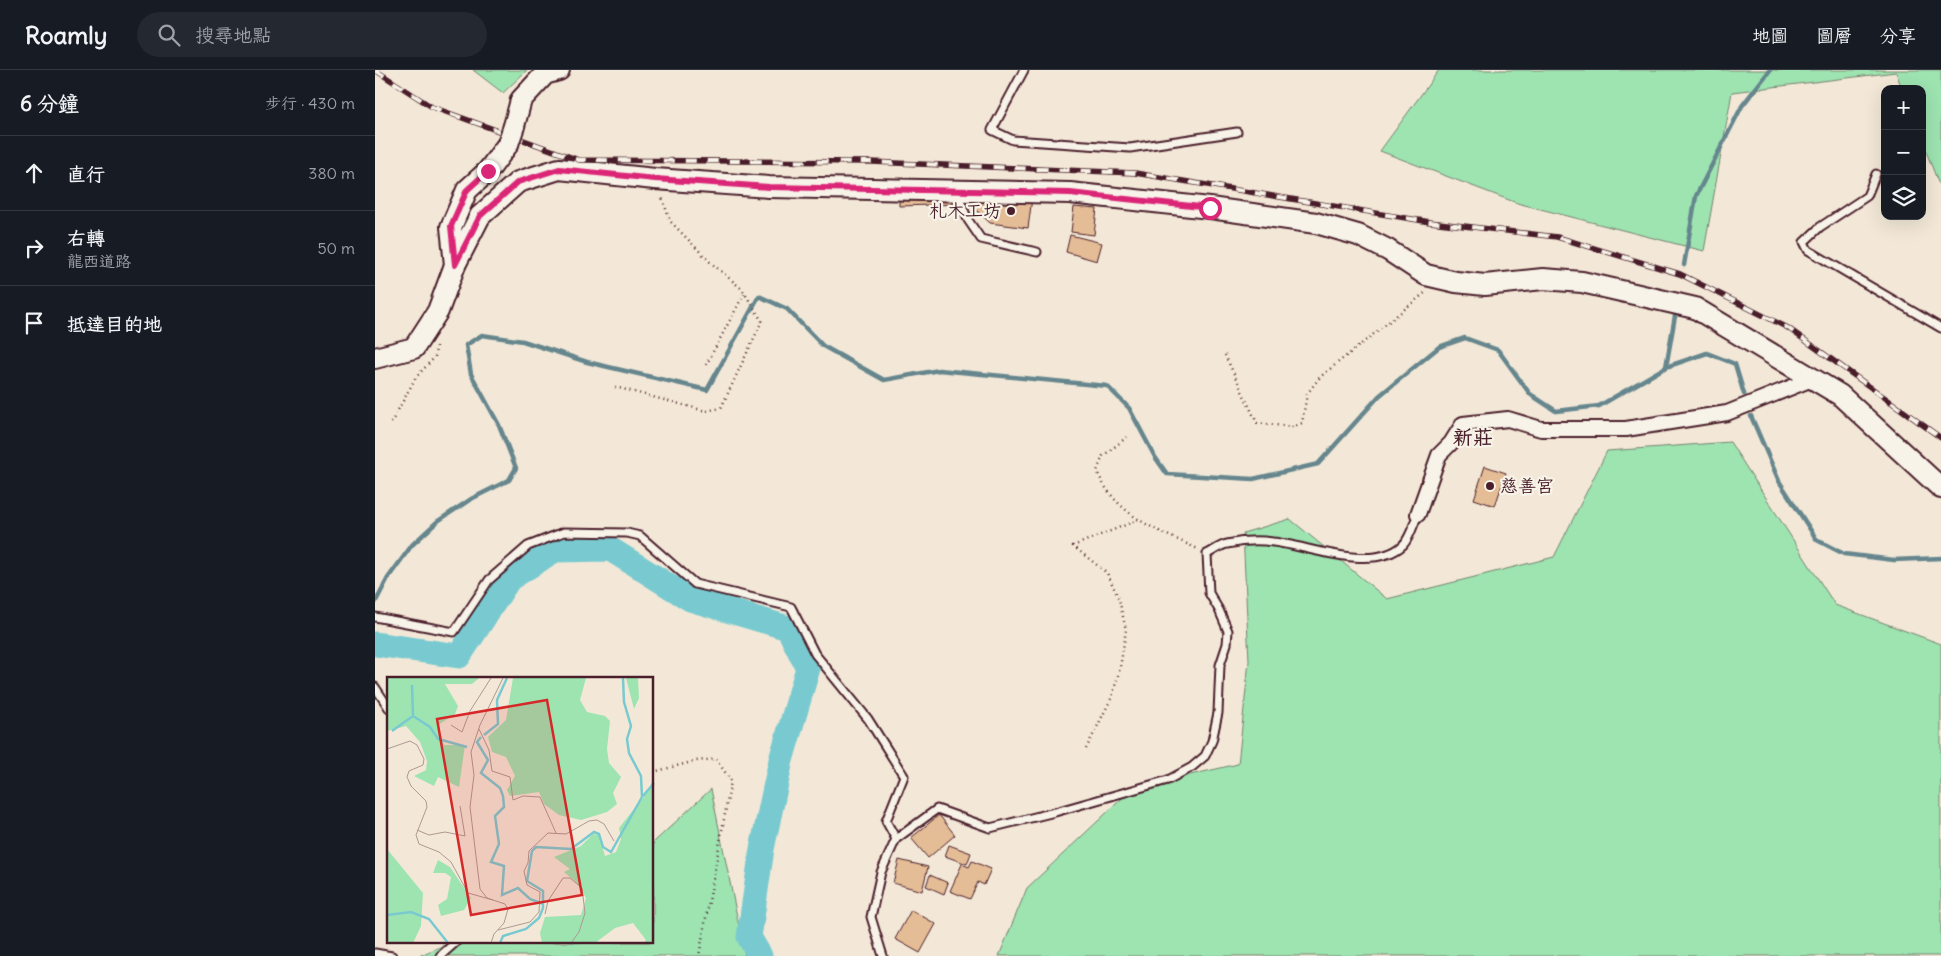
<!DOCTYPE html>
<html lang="zh-TW">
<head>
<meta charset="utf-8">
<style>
	:root { --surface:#171b24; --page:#242831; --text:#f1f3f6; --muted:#9ea1a6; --line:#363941 }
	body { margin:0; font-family:Delius,"LXGW WenKai TC",sans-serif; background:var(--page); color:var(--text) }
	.controls { position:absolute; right:15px; top:15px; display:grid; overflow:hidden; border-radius:10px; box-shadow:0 5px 20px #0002 }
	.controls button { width:45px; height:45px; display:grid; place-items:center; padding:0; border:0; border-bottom:1px solid var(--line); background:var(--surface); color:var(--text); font:25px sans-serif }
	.stop { position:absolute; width:15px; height:15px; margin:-11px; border:4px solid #db2777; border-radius:50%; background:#fff }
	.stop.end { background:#db2777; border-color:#fff; box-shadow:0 1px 5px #0008 }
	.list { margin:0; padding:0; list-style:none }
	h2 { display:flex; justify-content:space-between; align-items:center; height:65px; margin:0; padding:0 20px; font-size:21px }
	h2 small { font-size:16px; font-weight:400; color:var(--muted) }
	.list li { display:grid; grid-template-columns:32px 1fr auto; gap:15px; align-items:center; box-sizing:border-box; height:75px; padding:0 20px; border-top:1px solid var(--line) }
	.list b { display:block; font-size:19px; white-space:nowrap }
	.list p { margin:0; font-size:16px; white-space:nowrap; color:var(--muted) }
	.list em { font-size:16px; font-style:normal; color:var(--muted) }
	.icon { flex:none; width:28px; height:28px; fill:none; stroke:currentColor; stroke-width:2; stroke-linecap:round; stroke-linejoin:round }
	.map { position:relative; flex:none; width:1566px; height:886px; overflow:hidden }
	header { display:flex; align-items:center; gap:30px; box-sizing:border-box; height:70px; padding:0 25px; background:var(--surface); border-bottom:1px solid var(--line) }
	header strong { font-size:24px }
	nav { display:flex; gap:28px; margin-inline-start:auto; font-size:18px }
	.search { width:350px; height:45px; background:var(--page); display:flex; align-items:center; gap:12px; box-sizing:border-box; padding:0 18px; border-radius:28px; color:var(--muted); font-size:19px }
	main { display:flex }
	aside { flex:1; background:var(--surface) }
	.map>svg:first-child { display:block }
	.green { fill:#9de4b1; stroke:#74826e }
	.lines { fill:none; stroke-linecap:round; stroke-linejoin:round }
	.stream { stroke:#66868e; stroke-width:4.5 }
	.river { stroke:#79cad0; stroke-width:25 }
	.building { fill:#e4bc95; stroke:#4a1f2b }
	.lane-casing { stroke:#4a1f2b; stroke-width:11 }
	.street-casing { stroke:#4a1f2b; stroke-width:18 }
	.secondary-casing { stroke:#4a1f2b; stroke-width:24 }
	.path { stroke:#4a1f2b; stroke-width:2.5; stroke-dasharray:1 4; stroke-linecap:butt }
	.lane { stroke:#f7f3e8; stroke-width:7 }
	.street { stroke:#f7f3e8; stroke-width:14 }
	.secondary { stroke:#f7f3e8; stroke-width:20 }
	.rail-casing { stroke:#4a1f2b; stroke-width:5.5 }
	.rail { stroke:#f7f3e8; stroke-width:4; stroke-dasharray:11; stroke-linecap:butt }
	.secondary-bridge-casing { stroke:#4a1f2b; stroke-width:24; stroke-linecap:butt }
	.secondary-bridge { stroke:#f7f3e8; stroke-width:20 }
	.route { stroke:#db2777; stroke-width:6 }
	.poi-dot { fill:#4a1f2b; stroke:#f7f3e8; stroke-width:2 }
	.labels { text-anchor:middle; stroke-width:4.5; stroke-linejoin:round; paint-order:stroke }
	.poi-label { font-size:18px; fill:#4a1f2b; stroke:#f7f3e8; text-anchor:end }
	.quarter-label { font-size:20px; font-weight:bold; fill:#4a1f2b; stroke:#f7f3e8 }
	.inset-river { fill:none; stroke:#79cad0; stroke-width:2.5 }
	.inset-road { fill:none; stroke:#af9892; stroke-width:1 }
	.view { fill:#d62828; fill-opacity:0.15; stroke:#d62828; stroke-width:2.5 }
	.inset-edge { fill:none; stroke:#4a1f2b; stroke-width:2.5 }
</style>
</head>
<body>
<header>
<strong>Roamly</strong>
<div class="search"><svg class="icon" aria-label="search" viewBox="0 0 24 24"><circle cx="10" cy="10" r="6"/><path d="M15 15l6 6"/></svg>搜尋地點</div>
<nav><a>地圖</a><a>圖層</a><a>分享</a></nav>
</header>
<main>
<aside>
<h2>6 分鐘<small>步行 · 430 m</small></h2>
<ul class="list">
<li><svg class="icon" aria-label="ahead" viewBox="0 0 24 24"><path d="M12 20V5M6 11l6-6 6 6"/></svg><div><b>直行</b></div><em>380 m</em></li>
<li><svg class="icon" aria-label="right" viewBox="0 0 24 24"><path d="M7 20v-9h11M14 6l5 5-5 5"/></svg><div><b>右轉</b><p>龍西道路</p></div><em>50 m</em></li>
<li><svg class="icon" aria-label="arrive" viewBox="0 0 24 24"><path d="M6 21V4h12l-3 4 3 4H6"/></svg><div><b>抵達目的地</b></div></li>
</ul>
</aside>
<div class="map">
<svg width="1566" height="886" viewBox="0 0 1566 886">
	<rect width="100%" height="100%" fill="#f3e8d7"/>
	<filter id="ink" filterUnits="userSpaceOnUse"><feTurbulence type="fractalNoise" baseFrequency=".02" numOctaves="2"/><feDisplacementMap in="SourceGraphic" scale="10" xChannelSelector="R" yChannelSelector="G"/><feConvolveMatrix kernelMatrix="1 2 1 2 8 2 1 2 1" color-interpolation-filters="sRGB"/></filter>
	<g filter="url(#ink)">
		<!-- green -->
		<g class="green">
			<path d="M98,0H152L128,23Z"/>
			<path d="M1064,0H1566V120L1547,71V19H1527L1521,2L1357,22L1329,181L1142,133L1005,81Z"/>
			<path d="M1355,372L1460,535L1566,574V886H624L652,818L758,718L863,694L874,591L868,463L915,449L1012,529L1179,487L1232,381Z"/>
			<path d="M336,719L370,886H43L77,872H278V773Z"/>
		</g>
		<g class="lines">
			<!-- stream -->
			<g class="stream">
				<path d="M1309,195L1321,126L1367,36L1395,0"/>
				<path d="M1291,297L1300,246"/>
				<path d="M1376,346L1404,411L1442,470L1469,484L1519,490L1566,488"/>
				<path d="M0,533L13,508L37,475L63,451L96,429L134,410L141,398L124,355L96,304L91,275L107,265L148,271L212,292L332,320L384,226L412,239L448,276L509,310L564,300L732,316L754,338L780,387L792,404L878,409L943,394L1004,326L1064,277L1090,268L1123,280L1155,324L1181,341L1224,336L1291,297L1332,283L1360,294L1369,324"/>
			</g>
			<!-- river -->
			<path class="river" d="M0,574L84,586L134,509L180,480L235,479L315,529L413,558L433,598L406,690L387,779L374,867L385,886"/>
		</g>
		<!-- building -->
		<g class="building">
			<path d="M524,124L657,128L653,158L615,153L600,139L588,134L524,136Z"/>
			<path d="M699,137L722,139L719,165L696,162Z"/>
			<path d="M695,165L727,173L722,191L691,182Z"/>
			<path d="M1110,396L1131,403L1120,436L1099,429Z"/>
			<path d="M564,745L580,765L553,788L536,768Z"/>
			<path d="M574,775L596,783L592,794L570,786Z"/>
			<path d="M524,790L553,797L547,821L518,813Z"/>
			<path d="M597,791L616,799L609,815L603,812L595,829L575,821L587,794L594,797Z"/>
			<path d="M555,805L573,813L569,824L551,816Z"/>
			<path d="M536,840L561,854L545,883L520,869Z"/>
		</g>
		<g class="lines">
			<defs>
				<g id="lane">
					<path d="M649,0L617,60L638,70L755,78L862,62"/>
					<path d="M1501,104L1492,126L1445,157L1429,172L1433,180L1566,258"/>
					<path d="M582,123L593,150L606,169L662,182"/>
					<path d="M0,547L79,562L114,510L153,476L189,462L252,463L265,466L320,514L416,537L440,584L493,649L529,706L511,751L521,769L506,802L496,847L508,886"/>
					<path d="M0,617L14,638"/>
					<path d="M521,769L562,739L615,758L680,742L793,710L817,697L830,686L837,671L843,643L845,595L852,574L853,561L844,540L834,523L832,484C838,481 846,475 852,474C866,471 884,470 898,472C935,476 998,503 1028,475C1035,468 1039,453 1043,444"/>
					<path d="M0,883L17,886"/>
					<path d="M65,886L81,872"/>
				</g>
				<path id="street" d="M1043,444L1064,385L1076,373L1088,354L1133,349L1166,359H1251L1352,343L1437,309"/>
				<g id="secondary">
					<path d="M139,56L146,30L170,4L184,0"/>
					<path d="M80,195L76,157L92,120L113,101L133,74"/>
					<path d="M0,288L39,278L63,241L80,195L105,146L143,112L184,99L280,109L394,117L695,123L835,138L941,153L983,165L1013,180L1051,205L1081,212L1110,215L1168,209L1207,212L1320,238L1465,325L1566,418"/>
				</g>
			</defs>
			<!-- lane casing -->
			<use href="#lane" class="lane-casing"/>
			<!-- street casing -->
			<use href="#street" class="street-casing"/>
			<!-- secondary casing -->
			<use href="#secondary" class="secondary-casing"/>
			<!-- path -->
			<g class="path">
				<path d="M850,285L882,353L918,357L927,353L932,324L945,307L1051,222"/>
				<path d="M331,295L369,224"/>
				<path d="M240,317L331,341L346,338L387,251L367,219L335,192L295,151L287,127"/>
				<path d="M16,353L41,307L60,287L61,276"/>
				<path d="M752,367L728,386L722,401C741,446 782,460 823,479"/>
				<path d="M711,679L737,627L745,598L751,560L744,529L732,503L698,476L763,450"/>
				<path d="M278,702L321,691L341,689L356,711L324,886"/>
			</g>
			<!-- lane -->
			<use href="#lane" class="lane"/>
			<!-- street -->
			<use href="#street" class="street"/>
			<!-- secondary -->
			<use href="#secondary" class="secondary"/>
			<defs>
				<path id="rail" d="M0,0L57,37L204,90L496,92L760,103L1055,152L1182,167L1305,204L1413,258L1566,368"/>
			</defs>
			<!-- rail casing -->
			<use href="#rail" class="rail-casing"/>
			<!-- rail -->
			<use href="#rail" class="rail"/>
			<defs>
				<path id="secondary-bridge" d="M133,74L139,56"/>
			</defs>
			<!-- secondary-bridge casing -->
			<use href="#secondary-bridge" class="secondary-bridge-casing"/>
			<!-- secondary-bridge -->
			<use href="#secondary-bridge" class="secondary-bridge"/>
		</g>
	</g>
	<g class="lines" filter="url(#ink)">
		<!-- route -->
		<path class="route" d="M113,101L92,120L76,156L80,195L105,146L143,112L184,99L280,109L394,117L695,123L835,138"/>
	</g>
	<!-- markers -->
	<g class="poi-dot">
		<circle cx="636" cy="141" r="5"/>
		<circle cx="1115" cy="416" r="5"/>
	</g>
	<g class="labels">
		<!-- poi labels -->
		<g class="poi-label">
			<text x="626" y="147">札木工坊</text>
			<text x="1125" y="422" text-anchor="start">慈善宮</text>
		</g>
		<!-- quarter labels -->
		<g class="quarter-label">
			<text x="1098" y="374">新莊</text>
		</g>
	</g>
	<!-- overview -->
	<g transform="translate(12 607)">
		<rect width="266" height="266" fill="#f3e8d7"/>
		<path d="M0,1H92L85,7H58L71,29L68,37L51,48L57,68H78L72,110L51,100L47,109L27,99L39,93L40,84L33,65L19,49L0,54ZM126,1H199L193,23L200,35L218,39L223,44L220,72L222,86L234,100L226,116L230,127L220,135L194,143L172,138L157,127L152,115L123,119L120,113L128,99L119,80L105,75L101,60L119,43ZM239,1H251L252,21L247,32ZM266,102V266H256L259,263L246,246L228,251L208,266H155L153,256L158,240L194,238L199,221L190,206L177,195L183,192L167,180L194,169L206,157L212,158L218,179L229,175L234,162L232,151L262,113ZM0,172L36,216L34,249L26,266H0ZM51,183L63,190L84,221L77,233L54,239L51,228L60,222L64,200L58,196H46Z" fill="#9de4b1"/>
		<path class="inset-river" d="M236,1L237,25L244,49L240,62L242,76L254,99L255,120M25,8L26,39M5,54L26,39L43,50L51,62L80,70M97,58L111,47L110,23L120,1M94,60L90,65L101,83L94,96L113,111L116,119L117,130L108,139L112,167L104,185L117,189L115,218L131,211L143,222L156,227M256,119L267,106M0,238L24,235L42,242L61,266M113,266L116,259L139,252L152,241L156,231V214L140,204L145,174L149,170L184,172L207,155L212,157L216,170L224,175L255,120"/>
		<path class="inset-road" d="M64,48L75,55L83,34L104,1M92,52L102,73L105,94L123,100L126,123L136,119L153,120L169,156M0,72L23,64L30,68L37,82L36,88L22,94L20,100L24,109L39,124L40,130L29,158L32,167L52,175L64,185L81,216L106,223M30,153L42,158L58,155L78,159L73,129M158,237L161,224L176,201H183L195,211L198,236L192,255L184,266M111,253L143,245L152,235L153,215L140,208L137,194L141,186L142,174L161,156L179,157L202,144L210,143L217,147L227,164M104,266L107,257L117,246L121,232L118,227L100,221L93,212L83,130L87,98L84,75L93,48L116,1"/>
		<path class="view" d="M160,23L195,218L84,238L50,42Z"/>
		<rect width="266" height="266" class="inset-edge"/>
	</g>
</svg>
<div class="controls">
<button>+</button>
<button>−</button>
<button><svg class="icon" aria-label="layers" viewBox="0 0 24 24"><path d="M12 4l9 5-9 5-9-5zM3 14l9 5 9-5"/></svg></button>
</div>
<div class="stop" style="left:835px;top:138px"></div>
<div class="stop end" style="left:113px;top:101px"></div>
</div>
</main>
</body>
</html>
